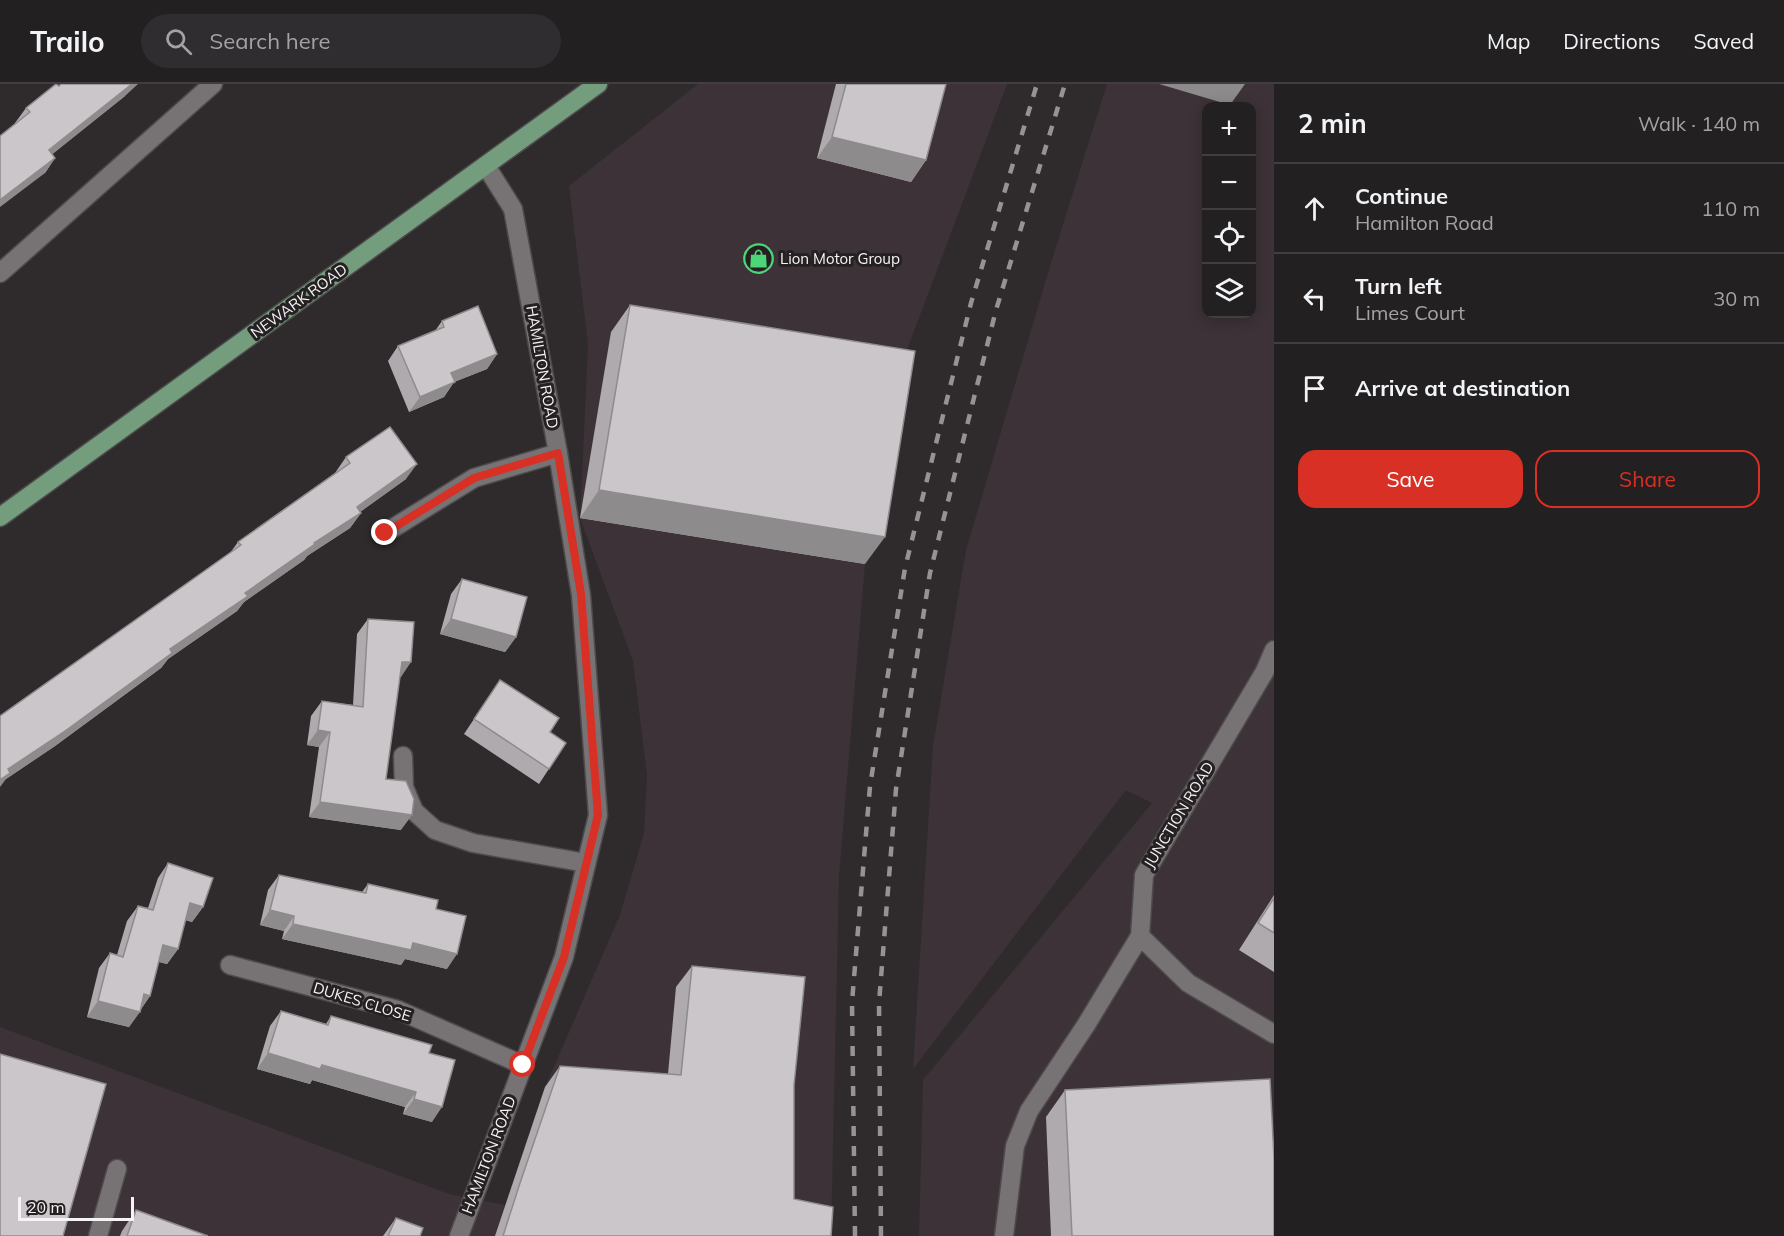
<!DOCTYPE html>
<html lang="en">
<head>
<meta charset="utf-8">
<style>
	:root { --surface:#232022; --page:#2f2d2f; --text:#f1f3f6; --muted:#a3a3a5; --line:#403e40; --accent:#d93025 }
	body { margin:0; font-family:Mulish,sans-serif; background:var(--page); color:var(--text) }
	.controls { position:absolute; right:18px; top:18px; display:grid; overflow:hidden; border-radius:12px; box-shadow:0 3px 15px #0003 }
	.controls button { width:54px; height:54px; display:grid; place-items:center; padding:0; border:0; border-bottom:2px solid var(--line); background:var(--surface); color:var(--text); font:30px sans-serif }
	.scale { position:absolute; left:18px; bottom:15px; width:116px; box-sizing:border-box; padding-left:6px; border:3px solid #f6f3f5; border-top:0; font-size:16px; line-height:21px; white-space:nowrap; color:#f6f3f5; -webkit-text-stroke:4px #252123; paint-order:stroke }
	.stop { position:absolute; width:18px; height:18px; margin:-14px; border:4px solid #d93025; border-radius:50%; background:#fff }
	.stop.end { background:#d93025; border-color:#fff; box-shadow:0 2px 6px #0008 }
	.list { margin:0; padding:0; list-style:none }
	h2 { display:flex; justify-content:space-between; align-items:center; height:78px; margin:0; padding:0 24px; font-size:26px }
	h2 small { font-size:20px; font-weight:400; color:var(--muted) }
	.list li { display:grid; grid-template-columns:39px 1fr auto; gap:18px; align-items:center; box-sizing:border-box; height:90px; padding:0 24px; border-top:2px solid var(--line) }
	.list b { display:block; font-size:22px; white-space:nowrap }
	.list p { margin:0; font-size:20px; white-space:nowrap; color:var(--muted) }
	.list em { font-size:20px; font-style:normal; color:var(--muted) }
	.actions { display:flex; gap:12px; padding:18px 24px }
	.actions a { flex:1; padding:14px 0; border:2px solid var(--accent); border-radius:18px; text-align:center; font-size:21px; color:var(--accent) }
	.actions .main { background:var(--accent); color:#fff }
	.icon { flex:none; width:33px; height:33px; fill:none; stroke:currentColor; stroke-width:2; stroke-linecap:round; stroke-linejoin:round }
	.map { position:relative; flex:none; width:1274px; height:1152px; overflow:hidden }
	header { display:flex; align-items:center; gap:36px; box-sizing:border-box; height:84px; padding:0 30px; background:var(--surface); border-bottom:2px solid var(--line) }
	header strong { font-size:28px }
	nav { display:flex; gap:33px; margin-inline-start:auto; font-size:21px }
	.search { width:420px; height:54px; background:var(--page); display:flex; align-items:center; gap:15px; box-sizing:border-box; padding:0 21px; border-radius:33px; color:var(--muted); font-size:22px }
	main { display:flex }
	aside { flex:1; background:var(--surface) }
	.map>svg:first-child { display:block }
	.built { fill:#3c3237; fill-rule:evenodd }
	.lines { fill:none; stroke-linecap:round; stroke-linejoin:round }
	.minor-casing { stroke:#4d4a4b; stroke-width:21 }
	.major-casing { stroke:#4d4a4b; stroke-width:21 }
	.minor { stroke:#777274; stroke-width:18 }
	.major { stroke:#739d7c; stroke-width:18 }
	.rail { stroke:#979395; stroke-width:4.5; stroke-dasharray:10 10; stroke-linecap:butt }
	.wall { fill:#afaaad }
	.shaded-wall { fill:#8e8b8d }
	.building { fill:#cbc6c9; stroke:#8e8b8d; stroke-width:1.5 }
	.route { stroke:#d93025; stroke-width:8 }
	.labels { text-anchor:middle; stroke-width:6; stroke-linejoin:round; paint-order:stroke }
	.poi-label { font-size:15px; fill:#f6f3f5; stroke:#252123; text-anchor:start }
	.street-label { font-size:15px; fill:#f6f3f5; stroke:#252123 }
</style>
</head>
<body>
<header>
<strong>Trailo</strong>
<div class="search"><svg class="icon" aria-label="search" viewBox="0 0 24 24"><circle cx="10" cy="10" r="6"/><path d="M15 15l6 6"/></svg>Search here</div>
<nav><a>Map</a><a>Directions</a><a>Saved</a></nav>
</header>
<main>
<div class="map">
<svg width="1274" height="1152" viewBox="0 0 1274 1152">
	<rect width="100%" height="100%" fill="#2f2b2d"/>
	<!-- built -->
	<g class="built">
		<path d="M698,0H1007L896,295L865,480L839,792L831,1152H0V943L449,1110L505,1121L545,1003L620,831L644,749L647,691L633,577L580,434L588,261L569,102Z"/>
		<path d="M1107,0H1274V1152H919L923,996L1152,719L1126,706L913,985L933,662L966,466L1050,182ZM1206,22H1252V230H1206Z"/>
	</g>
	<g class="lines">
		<defs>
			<g id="minor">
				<path d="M0,189L213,0"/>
				<path d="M385,449L474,394L558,369"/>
				<path d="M1274,566L1265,587L1144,791L1140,852L1188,899L1274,950"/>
				<path d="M403,672L404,703L414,727L435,746L473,759L586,779"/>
				<path d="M230,881L398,926L523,981"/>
				<path d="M98,1152L117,1085"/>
				<path d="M459,1152L564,873L598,731L581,511L558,369L513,125L486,82"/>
				<path d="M1004,1152L1015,1062L1029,1027L1086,941L1140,852"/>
			</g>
			<path id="major" d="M0,433L598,0"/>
		</defs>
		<!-- minor casing -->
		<use href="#minor" class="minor-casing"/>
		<!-- major casing -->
		<use href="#major" class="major-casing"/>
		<!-- minor -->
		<use href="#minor" class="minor"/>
		<!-- major -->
		<use href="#major" class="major"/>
		<!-- rail -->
		<g class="rail">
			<path d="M855,1152L852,918L870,702L905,484L971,219L1037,0"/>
			<path d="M881,1152L879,919L896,705L930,489L996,226L1065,0"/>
		</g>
	</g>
	<!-- wall -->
	<g class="wall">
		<path d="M836,0H946L926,76L911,98L817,74Z"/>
		<path d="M59,2L125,12L52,70L55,74L45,89L15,39L26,24Z"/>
		<path d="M630,221L865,480L580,434L611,248Z"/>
		<path d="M442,237L497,270L487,285L454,298L444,313L409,328L388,277L398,262L435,247Z"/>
		<path d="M346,373L406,395L360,428L361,429L350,444L307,472L304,476L244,518L237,527L168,575L161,584L55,662L6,695L0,632L230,469L238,458L335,389Z"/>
		<path d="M462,495L516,553L505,568L440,550L451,510Z"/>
		<path d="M368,535L401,593H400L386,695L401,746L309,733L319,663L307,661L311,632L322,617L353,621L357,550Z"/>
		<path d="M500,596L550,648L566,659L539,700L464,650Z"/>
		<path d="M168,779L203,823L192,838L185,836L178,865L167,880L159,878L150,912L129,943L87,933L99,884L110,869L117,871L127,837L138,822L148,824L158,794Z"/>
		<path d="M279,791L362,808L368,800L436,825L447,885L405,875L401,881L282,855L284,847L260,841L268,806Z"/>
		<path d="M1274,811V888L1239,866Z"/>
		<path d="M692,882L794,1001V1115L831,1152H495L545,1003L560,982L668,990L676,903Z"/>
		<path d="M281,927L326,940L331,932L429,969L432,1038L403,1030L405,1023L312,996L310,1000L257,985L270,942Z"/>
		<path d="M1065,1006L1274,1152H1051L1046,1033Z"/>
		<path d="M136,1126L208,1152H120L122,1147Z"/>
		<path d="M396,1134L420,1152H383Z"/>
	</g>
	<!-- shaded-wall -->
	<g class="shaded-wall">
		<path d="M132,0H138L125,12L39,81L49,66Z"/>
		<path d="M1159,0H1245L1230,21Z"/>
		<path d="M832,53L926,76L911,98L817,74Z"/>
		<path d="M55,74L45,89L0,123V116Z"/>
		<path d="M497,270L487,285L454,298L444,313L409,328L420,313L451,289Z"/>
		<path d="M417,380L406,395L346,438L357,423Z"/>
		<path d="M599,406L885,453L865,480L580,434Z"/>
		<path d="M361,429L350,444L307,472L304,476L244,518L237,527L168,575L161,584L55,662L6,695L0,703V696L8,685L245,509L314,459Z"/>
		<path d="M451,535L516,553L505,568L440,550Z"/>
		<path d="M402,578H411L401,593H391Z"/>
		<path d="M318,646L330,648L319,663L307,661Z"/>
		<path d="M320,718L412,731L401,746L309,733Z"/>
		<path d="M190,819L203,823L192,838L179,834Z"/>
		<path d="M270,826L294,832L284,847L260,841Z"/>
		<path d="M293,840L413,859L457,870L447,885L405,875L401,881L282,855Z"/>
		<path d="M163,861L178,865L167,880L152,876Z"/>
		<path d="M144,910L150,912L139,927Z"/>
		<path d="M98,917L140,928L129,943L87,933Z"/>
		<path d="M268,969L322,981L416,1008L405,1023L312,996L310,1000L257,985Z"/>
		<path d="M414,1015L442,1023L432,1038L403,1030Z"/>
	</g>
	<!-- building -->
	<g class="building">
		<path d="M56,0L59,2L61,0H132L49,66L55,74L0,116V52L30,28L26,24Z"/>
		<path d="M846,0H946L926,76L832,53Z"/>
		<path d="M630,221L915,267L885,453L599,406Z"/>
		<path d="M478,222L497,270L451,289L455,298L420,313L398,262L444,243L442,237Z"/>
		<path d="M390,343L417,380L357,423L361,429L314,459L315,460L245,509L248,512L170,565L172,569L65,647L8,685L10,689L0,696V632L241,461L238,458L350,379L346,373Z"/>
		<path d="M462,495L527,513L516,553L451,535Z"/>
		<path d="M368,535L414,538L411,578H402L386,695L406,697L414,715L412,731L320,718L330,648L318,646L322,617L363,623Z"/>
		<path d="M500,596L559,634L550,648L566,659L549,685L474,635Z"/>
		<path d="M168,779L213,794L203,823L190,819L178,865L163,861L150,912L144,910L140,928L98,917L110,869L123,873L138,822L153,826Z"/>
		<path d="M279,791L366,809L368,800L438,816L436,825L466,832L457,870L413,859L411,866L293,840L294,832L270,826Z"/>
		<path d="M1274,814V849L1258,839Z"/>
		<path d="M692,882L805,893L794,1001V1115L833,1123L831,1152H503L520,1099L560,982L681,991Z"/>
		<path d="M281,927L328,941L331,932L432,961L429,969L455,976L442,1023L414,1015L416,1008L322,981L320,985L268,969Z"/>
		<path d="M0,970L106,1000L63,1152H0Z"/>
		<path d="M1270,995L1274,1074V1152H1072L1065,1006Z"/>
		<path d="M136,1126L208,1152H127Z"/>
		<path d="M396,1134L423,1144L420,1152H388Z"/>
	</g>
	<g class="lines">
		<!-- route -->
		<path class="route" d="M385,449L474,394L558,369L581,510L598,731L564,873L523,981"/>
	</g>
	<!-- icons -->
	<defs>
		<symbol id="shop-ring" viewBox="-11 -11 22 22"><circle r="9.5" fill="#252123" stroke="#4bd677" stroke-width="1.5"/><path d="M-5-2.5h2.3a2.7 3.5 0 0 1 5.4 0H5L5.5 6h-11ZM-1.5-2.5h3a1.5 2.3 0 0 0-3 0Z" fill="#4bd677"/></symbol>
	</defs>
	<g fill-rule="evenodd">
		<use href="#shop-ring" x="742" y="158" width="33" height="33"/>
	</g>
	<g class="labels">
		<!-- poi labels -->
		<g class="poi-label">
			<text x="780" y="180">Lion Motor Group</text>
		</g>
		<!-- street labels -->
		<g class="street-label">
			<text transform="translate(299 217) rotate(-36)" y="5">NEWARK ROAD</text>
			<text transform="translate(542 283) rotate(80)" y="5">HAMILTON ROAD</text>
			<text transform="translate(1179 731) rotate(-59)" y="5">JUNCTION ROAD</text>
			<text transform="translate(362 918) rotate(17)" y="5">DUKES CLOSE</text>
			<text transform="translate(489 1071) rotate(-69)" y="5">HAMILTON ROAD</text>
		</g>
	</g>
</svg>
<div class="controls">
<button>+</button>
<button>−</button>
<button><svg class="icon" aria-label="locate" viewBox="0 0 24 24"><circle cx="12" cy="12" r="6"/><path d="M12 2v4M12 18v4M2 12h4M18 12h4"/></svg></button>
<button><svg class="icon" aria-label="layers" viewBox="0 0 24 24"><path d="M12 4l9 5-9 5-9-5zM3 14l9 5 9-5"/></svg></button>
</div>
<div class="scale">20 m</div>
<div class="stop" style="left:523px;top:981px"></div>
<div class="stop end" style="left:385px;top:449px"></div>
</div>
<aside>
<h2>2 min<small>Walk · 140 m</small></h2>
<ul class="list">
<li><svg class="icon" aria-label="ahead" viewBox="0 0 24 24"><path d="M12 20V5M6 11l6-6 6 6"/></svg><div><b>Continue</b><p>Hamilton Road</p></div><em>110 m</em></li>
<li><svg class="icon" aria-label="left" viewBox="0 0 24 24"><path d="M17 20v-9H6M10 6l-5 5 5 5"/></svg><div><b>Turn left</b><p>Limes Court</p></div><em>30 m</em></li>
<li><svg class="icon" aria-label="arrive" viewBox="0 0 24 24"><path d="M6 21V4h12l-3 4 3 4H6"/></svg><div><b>Arrive at destination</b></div></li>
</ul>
<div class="actions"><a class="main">Save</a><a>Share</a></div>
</aside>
</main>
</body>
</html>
